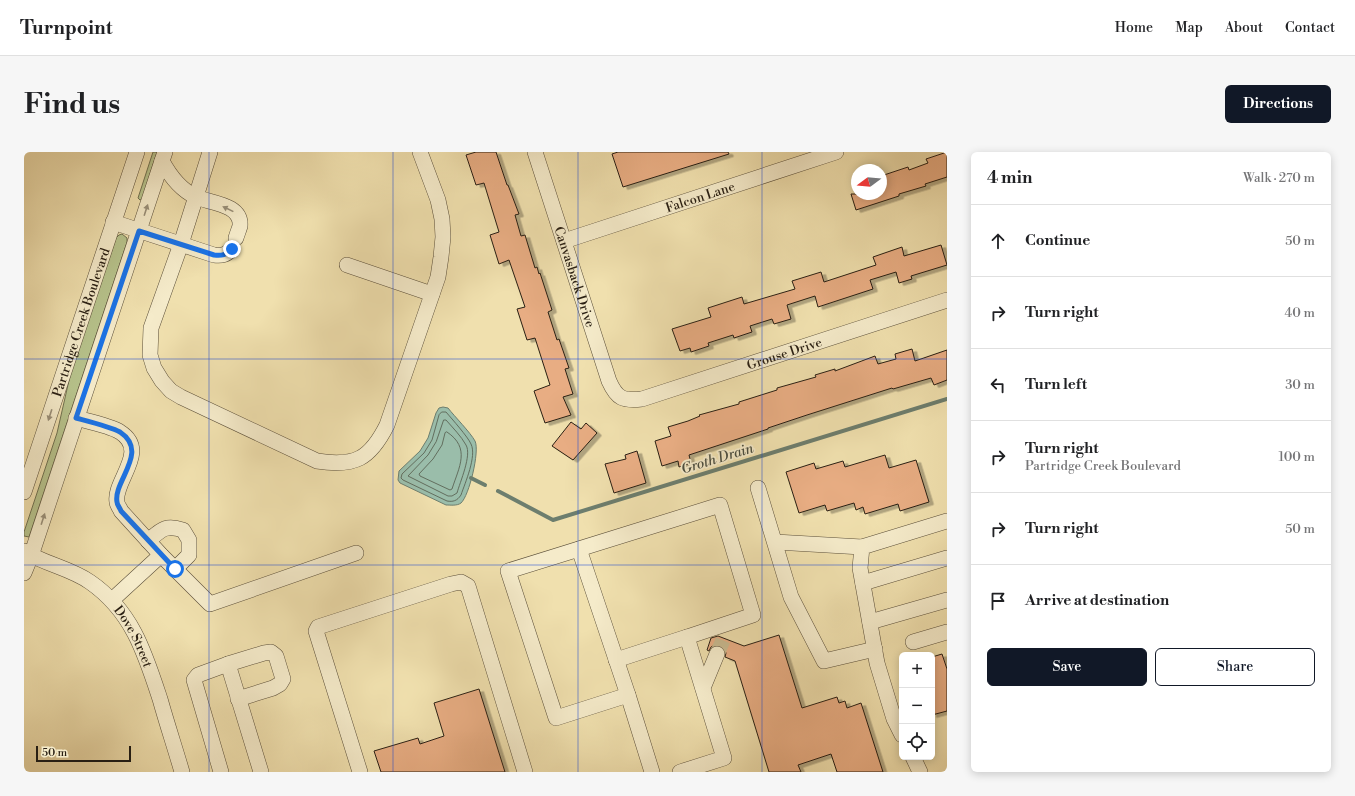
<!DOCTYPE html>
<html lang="en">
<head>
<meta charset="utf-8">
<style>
	:root { --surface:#fff; --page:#f6f6f6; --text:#202124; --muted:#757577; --line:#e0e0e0; --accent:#111827 }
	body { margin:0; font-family:"Libre Bodoni",serif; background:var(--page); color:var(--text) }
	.controls { position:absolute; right:12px; bottom:12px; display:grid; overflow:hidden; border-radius:6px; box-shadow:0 2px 10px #0003 }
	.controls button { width:36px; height:36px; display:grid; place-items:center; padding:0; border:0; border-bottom:1px solid var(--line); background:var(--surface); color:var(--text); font:20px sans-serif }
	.compass { position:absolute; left:827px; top:12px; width:36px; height:36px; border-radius:50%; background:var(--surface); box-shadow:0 2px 10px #0003; rotate:254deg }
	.scale { position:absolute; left:12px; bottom:10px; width:95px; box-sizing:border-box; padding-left:4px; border:2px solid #291f13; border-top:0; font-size:11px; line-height:14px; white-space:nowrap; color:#291f13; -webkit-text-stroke:3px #f5ebca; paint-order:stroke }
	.stop { position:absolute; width:12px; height:12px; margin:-9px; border:3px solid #1a73e8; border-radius:50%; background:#fff }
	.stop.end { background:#1a73e8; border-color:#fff; box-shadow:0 1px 4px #0008 }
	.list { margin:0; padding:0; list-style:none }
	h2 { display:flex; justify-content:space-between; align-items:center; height:52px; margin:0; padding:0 16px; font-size:17px }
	h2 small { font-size:13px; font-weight:400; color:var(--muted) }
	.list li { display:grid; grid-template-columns:26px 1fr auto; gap:12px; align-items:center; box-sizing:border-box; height:72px; padding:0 16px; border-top:1px solid var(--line) }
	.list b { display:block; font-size:15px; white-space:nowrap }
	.list p { margin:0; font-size:13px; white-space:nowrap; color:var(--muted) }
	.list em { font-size:13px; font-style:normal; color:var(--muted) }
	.actions { display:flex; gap:8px; padding:12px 16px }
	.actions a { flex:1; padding:9px 0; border:1px solid var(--accent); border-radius:6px; text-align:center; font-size:14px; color:var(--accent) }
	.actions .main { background:var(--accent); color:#fff }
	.icon { flex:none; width:22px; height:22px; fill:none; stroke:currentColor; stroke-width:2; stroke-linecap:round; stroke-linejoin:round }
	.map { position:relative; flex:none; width:923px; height:620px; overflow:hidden; border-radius:6px }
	header { display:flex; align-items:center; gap:24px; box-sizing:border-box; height:56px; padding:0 20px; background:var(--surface); border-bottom:1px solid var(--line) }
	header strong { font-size:19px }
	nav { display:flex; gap:22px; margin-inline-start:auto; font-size:14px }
	.intro { display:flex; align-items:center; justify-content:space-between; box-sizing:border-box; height:96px; padding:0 24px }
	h1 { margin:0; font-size:28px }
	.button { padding:10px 18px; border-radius:6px; background:var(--accent); color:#fff; font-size:14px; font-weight:700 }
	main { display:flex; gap:24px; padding:0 24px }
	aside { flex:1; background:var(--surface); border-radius:6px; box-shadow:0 2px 10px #0003 }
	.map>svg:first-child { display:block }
	.green { fill:#b7c38c; stroke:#707150 }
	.water { fill:#9abdaa; stroke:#6d7e6e }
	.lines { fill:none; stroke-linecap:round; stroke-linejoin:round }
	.shore { stroke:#626e5e; stroke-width:1 }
	.stream { stroke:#6d7e6e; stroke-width:4 }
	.building { fill:#e8ad83; stroke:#291f13; filter:url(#shadow) }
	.minor-tunnel { stroke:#c8b98f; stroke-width:15; stroke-dasharray:15 8; stroke-linecap:butt }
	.minor-casing { stroke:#5b4f3a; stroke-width:16 }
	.minor { stroke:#f5ebca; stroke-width:15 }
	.oneway { fill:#998f78 }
	.route { stroke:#1a73e8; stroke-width:5 }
	.grid { fill:none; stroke:#1d4ed8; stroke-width:1; stroke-opacity:0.55 }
	.labels { text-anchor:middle; stroke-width:3.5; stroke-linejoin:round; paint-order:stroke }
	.street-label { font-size:13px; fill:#291f13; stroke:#f5ebca }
	.water-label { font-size:14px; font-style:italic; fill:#4b4e40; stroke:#f5ebca }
</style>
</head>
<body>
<header>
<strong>Turnpoint</strong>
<nav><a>Home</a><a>Map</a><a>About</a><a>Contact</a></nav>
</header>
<div class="intro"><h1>Find us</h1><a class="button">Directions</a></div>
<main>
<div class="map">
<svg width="923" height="620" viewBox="0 0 923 620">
	<defs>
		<filter id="shadow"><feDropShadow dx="4.5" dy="2.5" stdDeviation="0" flood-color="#0004"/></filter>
	</defs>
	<rect width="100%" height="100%" fill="#f0e0ae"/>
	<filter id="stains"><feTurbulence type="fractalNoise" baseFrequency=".005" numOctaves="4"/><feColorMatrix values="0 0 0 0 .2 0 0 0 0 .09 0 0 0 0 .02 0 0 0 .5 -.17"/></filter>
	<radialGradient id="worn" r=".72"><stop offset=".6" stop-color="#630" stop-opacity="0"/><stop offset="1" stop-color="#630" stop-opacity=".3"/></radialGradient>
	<!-- green -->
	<g class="green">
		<path d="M129,0H133L118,47L116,48L114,46Z"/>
		<path d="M98,82L103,86V90L5,385L0,384V380L33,281L46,224L92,86L95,83Z"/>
	</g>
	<!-- water -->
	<path class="water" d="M419,255L424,256C431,265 446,280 451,289C456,299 445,344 437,351C433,354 427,353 422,353L376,331L374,328L375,319L396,299L404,286L412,261L415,256Z"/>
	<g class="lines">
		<!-- shore -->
		<g class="shore">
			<path d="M418,260H422C428,267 444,285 447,292C453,304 441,331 437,343C433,349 429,350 423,349L379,328L377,326L378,322L400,301L408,288L415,263Z"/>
			<path d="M420,268H422C429,276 437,284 442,293C448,303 436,330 433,341L428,344H424L384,324L404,303L412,290Z"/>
			<path d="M423,280C447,296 435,315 428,337L426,338L396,324L395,322L409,307L418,293L421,281Z"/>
		</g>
		<!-- stream -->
		<g class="stream">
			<path d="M447,326L461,333"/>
			<path d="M474,339L529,368L923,247"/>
		</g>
	</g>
	<!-- building -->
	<g class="building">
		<path d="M452,0H472L483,33H484L495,62L491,63L497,84L501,83L511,116L513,115L515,122L516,121L528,158L524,160L533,188L535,187L545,216L541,217L549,242L539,245L547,263L521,271L510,239L526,233L511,186L503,188L493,157L501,155L485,108L475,112L466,83L475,80L460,31L452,33L442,3Z"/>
		<path d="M594,0H704L705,2L599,35L588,2Z"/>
		<path d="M923,0V25L901,32L902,34L875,42V44L832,58L827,42H857V24L884,15L885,18L904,11L902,7Z"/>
		<path d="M917,93L923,113L887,124L888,127L875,131L872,120L846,128L849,137L794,155L791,144L763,153L767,167L750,172L748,167L726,174L728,180L710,186L709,183L684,191L685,194L667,200L666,196L656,199L648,177L687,165L684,156L718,145L720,152L771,137L768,129L797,120L800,130L852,113L849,105L878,95L880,104Z"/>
		<path d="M888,197L891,209L923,198V228L910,233L907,226L869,237L868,236L783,263L744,276V277L665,303L667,311L655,315L654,309L638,314L631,289L647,284L644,275L664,269L676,264L675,263L715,252V250L753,238V236L792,225L791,223L811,217V219L851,204L854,212L872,207L871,202Z"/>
		<path d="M547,270L557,277L562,271L573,281L549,308L528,294Z"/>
		<path d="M613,299L622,331L590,341L581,312L602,307L601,303Z"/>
		<path d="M861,303L865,316L892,308L905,350L876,359L874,352L841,362L839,355L832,358L830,351L803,359L801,353L775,361L762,320L790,311L792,317L819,309L821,315Z"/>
		<path d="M755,483L778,556L813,545L815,551L821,549L823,556L837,551L859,620H813L807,602L774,613L777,620H745L711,509L701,505L702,501L700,497L696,494L691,493L687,495L685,499L683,498L687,486L694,484L720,494Z"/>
		<path d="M918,502L923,517V559L908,563V505Z"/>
		<path d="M455,537L481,620H357L350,599L394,586L396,592L420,584L410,551Z"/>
	</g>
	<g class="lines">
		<!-- minor-tunnel -->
		<path class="minor-tunnel" d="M693,502L700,486"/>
		<defs>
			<g id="minor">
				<path d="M186,0L157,92L127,176L126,203L130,216L138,229L147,239L157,245L293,309C331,315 346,307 363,273L414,125L417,105L419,85L418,67L414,48L396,0"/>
				<path id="s1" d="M511,0L585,229C593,247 599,249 618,247L923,148"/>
				<path d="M138,9C146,24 157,38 172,45C186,51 218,52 216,74C215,78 213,82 212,86"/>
				<path d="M89,70L190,103C198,104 202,103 208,97"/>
				<path id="s2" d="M540,89L812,0"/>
				<path d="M323,113L408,142"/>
				<path d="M52,266C63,269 87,274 96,280C126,299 89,329 93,350C93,353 96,356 97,359L137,403L186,452L332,401"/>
				<path d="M734,336L767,445L800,509L851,497"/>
				<path id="s3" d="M0,340L113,0"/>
				<path d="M124,389C137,378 141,372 159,378L165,388V403L151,417"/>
				<path d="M751,390L838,395"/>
				<path d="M555,397L604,543"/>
				<path id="s4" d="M0,399C20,412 46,416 66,430C108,459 121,501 136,547C143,572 151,596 158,620"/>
				<path d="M0,421L7,404L141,0"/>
				<path d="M839,431L923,406"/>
				<path d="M88,448L137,403"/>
				<path d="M846,470L923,448"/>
				<path d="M889,490L923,480"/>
				<path d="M592,508L663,485"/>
				<path d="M204,512L240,501L247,500L252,504L259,527L256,532L249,536L214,547"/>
				<path d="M679,536L693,502"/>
				<path d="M878,583L870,567L853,511L836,416L838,395L923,369"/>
				<path d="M889,605L896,620"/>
				<path d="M197,620L170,528L174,523L204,512L237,620"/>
				<path d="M336,620L292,479L294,475L427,432L437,430L444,434L501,620"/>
				<path d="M628,620L604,543L532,566L484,419L696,353L729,463L663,485L700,606L656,620"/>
			</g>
		</defs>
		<!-- minor casing -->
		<use href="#minor" class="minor-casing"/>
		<!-- minor -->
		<use href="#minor" class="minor"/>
	</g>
	<!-- one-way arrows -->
	<defs><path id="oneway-solid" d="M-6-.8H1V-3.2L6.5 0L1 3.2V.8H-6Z"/></defs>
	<g class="oneway">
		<use href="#oneway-solid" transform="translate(204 57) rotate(-154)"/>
		<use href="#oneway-solid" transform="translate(122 58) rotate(-72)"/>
		<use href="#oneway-solid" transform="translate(26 263) rotate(108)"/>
		<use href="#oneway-solid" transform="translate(19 367) rotate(-72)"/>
	</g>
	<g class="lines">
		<!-- route -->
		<path class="route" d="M151,417L97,359C96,356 93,353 93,350C89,329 126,300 96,280C87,275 63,269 52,266L115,79L190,103C198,104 202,103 208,97"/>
	</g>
	<!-- grid -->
	<path class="grid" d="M185,0V620M369,0V620M554,0V620M738,0V620M0,207H923M0,413H923"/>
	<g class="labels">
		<!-- street labels -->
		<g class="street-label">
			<text dy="5" stroke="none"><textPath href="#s2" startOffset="143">Falcon Lane</textPath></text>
			<text dy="5" stroke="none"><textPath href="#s1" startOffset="131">Canvasback Drive</textPath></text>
			<text dy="5" stroke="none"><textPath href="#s3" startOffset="179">Partridge Creek Boulevard</textPath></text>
			<text dy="5" stroke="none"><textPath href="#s1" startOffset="432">Grouse Drive</textPath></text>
			<text dy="5" stroke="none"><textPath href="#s4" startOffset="144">Dove Street</textPath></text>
		</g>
		<!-- water labels -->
		<g class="water-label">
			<text transform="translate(693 306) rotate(-17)" y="5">Groth Drain</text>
		</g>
	</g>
	<rect width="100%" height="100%" filter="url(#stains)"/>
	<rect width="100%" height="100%" fill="url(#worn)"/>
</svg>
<div class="controls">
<button>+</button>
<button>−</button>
<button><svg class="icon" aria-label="locate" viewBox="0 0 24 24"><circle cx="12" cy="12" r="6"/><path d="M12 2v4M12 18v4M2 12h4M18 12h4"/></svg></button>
</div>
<svg class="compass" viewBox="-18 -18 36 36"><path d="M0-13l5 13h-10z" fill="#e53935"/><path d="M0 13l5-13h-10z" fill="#757577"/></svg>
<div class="scale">50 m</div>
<div class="stop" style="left:151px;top:417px"></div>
<div class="stop end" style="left:208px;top:97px"></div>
</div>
<aside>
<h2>4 min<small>Walk · 270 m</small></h2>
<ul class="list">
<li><svg class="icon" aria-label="ahead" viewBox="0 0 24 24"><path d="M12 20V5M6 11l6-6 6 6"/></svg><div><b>Continue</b></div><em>50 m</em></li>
<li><svg class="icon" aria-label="right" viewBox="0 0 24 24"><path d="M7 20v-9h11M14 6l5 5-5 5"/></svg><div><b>Turn right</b></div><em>40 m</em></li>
<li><svg class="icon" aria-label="left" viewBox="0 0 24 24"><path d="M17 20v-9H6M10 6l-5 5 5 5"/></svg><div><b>Turn left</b></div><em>30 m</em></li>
<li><svg class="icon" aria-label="right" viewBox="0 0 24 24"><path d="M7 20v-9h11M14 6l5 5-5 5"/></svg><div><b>Turn right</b><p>Partridge Creek Boulevard</p></div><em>100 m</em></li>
<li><svg class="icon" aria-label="right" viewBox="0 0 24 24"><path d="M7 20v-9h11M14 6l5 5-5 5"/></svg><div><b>Turn right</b></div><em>50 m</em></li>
<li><svg class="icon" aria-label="arrive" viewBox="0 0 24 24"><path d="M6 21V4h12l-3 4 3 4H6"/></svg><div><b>Arrive at destination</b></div></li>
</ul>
<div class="actions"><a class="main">Save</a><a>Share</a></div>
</aside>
</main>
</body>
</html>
